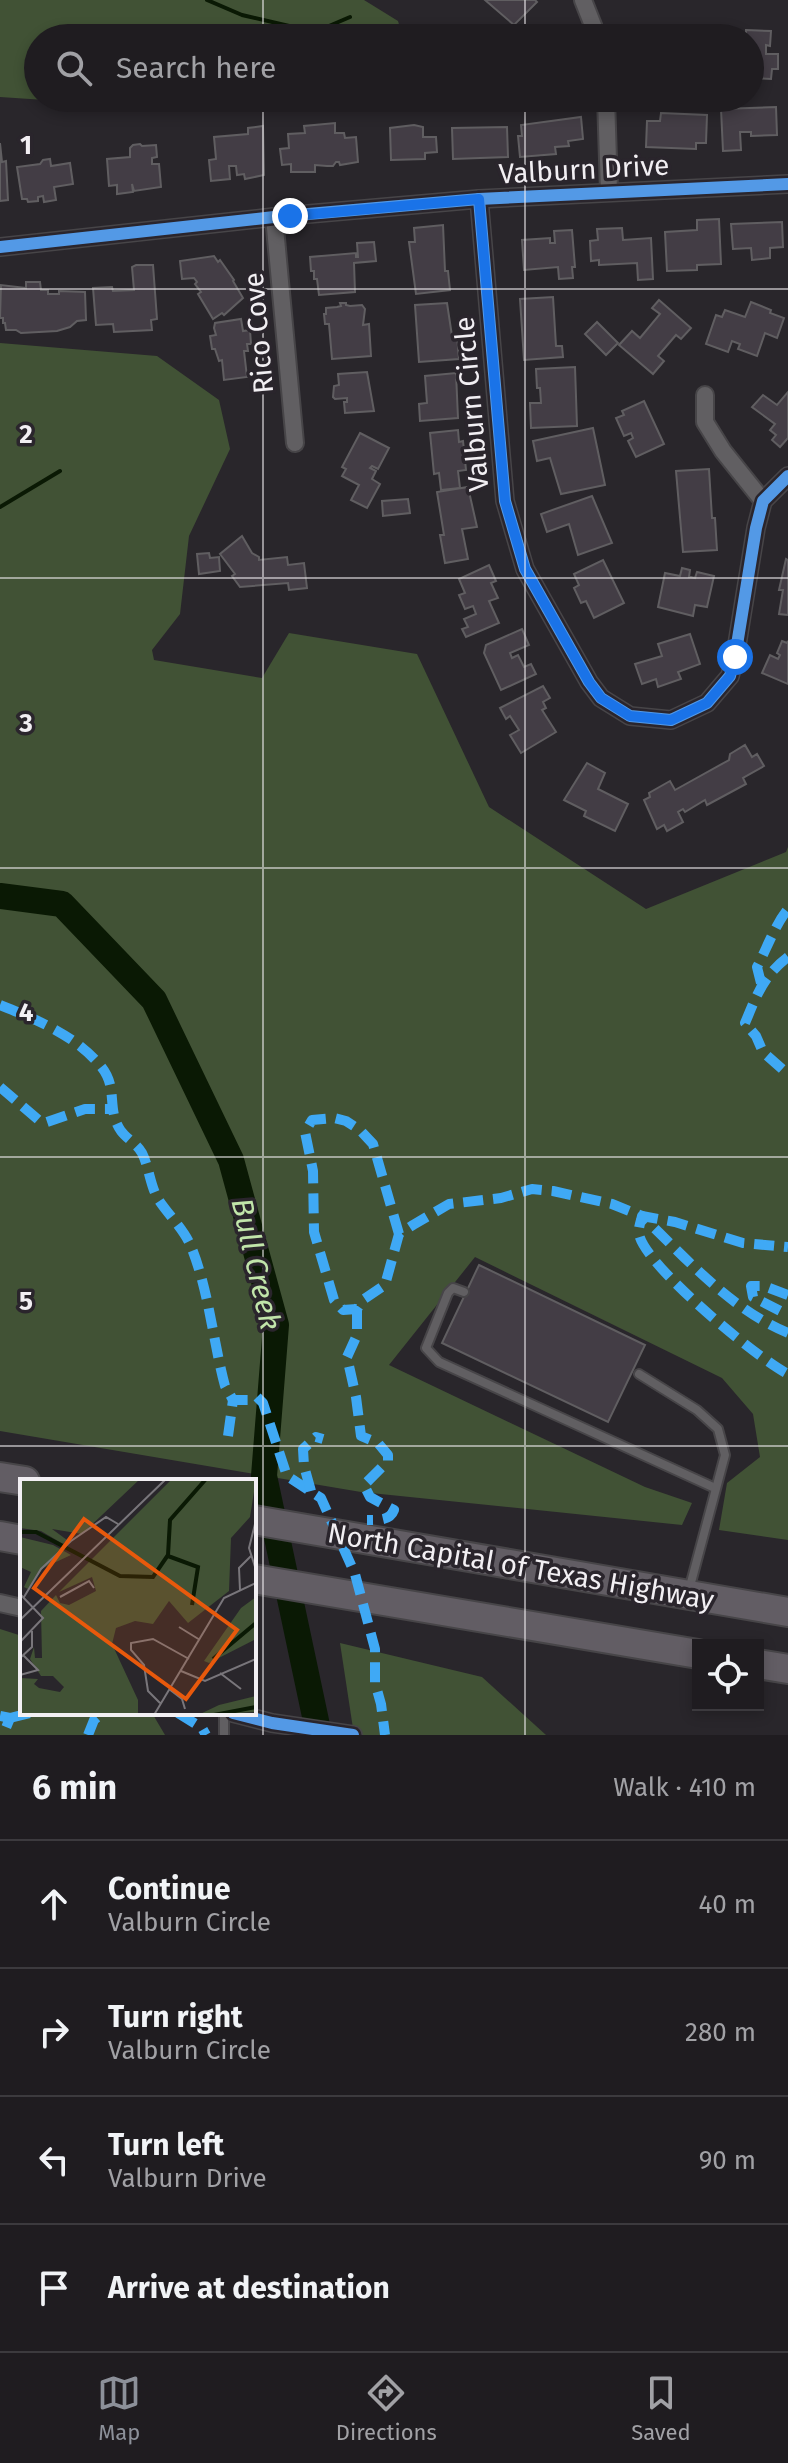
<!DOCTYPE html>
<html lang="en">
<head>
<meta charset="utf-8">
<style>
	:root { --surface:#1f1c20; --page:#2c292d; --text:#f1f3f6; --muted:#a1a1a5; --line:#3c3a3e; --accent:#8c9099 }
	body { margin:0; font-family:"Fira Sans",sans-serif; background:var(--page); color:var(--text) }
	.controls { position:absolute; right:24px; bottom:24px; display:grid; overflow:hidden; border-radius:0px; box-shadow:0 4px 12px #0003 }
	.controls button { width:72px; height:72px; display:grid; place-items:center; padding:0; border:0; border-bottom:2px solid var(--line); background:var(--surface); color:var(--text); font:40px sans-serif }
	.stop { position:absolute; width:24px; height:24px; margin:-18px; border:6px solid #1a73e8; border-radius:50%; background:#fff }
	.stop.end { background:#1a73e8; border-color:#fff; box-shadow:0 2px 8px #0008 }
	.list { margin:0; padding:0; list-style:none }
	h2 { display:flex; justify-content:space-between; align-items:center; height:104px; margin:0; padding:0 32px; font-size:34px }
	h2 small { font-size:26px; font-weight:400; color:var(--muted) }
	.list li { display:grid; grid-template-columns:52px 1fr auto; gap:24px; align-items:center; box-sizing:border-box; height:128px; padding:0 32px; border-top:2px solid var(--line) }
	.list b { display:block; font-size:30px; white-space:nowrap }
	.list p { margin:0; font-size:26px; white-space:nowrap; color:var(--muted) }
	.list em { font-size:26px; font-style:normal; color:var(--muted) }
	.icon { flex:none; width:44px; height:44px; fill:none; stroke:currentColor; stroke-width:2; stroke-linecap:round; stroke-linejoin:round }
	.map { position:relative; flex:none; width:788px; height:1735px; overflow:hidden }
	.search { position:absolute; background:var(--surface); box-shadow:0 4px 12px #0003; left:24px; right:24px; top:24px; height:88px; display:flex; align-items:center; gap:20px; box-sizing:border-box; padding:0 28px; border-radius:44px; color:var(--muted); font-size:30px }
	.sheet { height:616px; background:var(--surface) }
	nav { display:flex; justify-content:space-around; align-items:center; box-sizing:border-box; height:112px; border-top:2px solid var(--line); background:var(--surface); font-size:22px; color:var(--muted) }
	nav a { display:grid; justify-items:center; gap:4px }
	nav .on { color:var(--accent) }
	.map>svg:first-child { display:block }
	.forest { fill:#415235 }
	.lines { fill:none; stroke-linecap:round; stroke-linejoin:round }
	.stream { stroke:#0a1904; stroke-width:4 }
	.river { stroke:#0a1904; stroke-width:26 }
	.building { fill:#433d45; stroke:#605e61; stroke-width:2 }
	.service-casing { stroke:#474548; stroke-width:12 }
	.minor-casing { stroke:#474548; stroke-width:20 }
	.trunk-casing { stroke:#474548; stroke-width:32 }
	.service { stroke:#615f62; stroke-width:8 }
	.minor { stroke:#615f62; stroke-width:16 }
	.trunk { stroke:#625d64; stroke-width:28 }
	.quiet { stroke:#3fa9f5; stroke-width:10; stroke-dasharray:20 10; stroke-linecap:butt }
	.cycleway-casing { stroke:#2a252c; stroke-width:17 }
	.cycleway { stroke:#5399e6; stroke-width:12 }
	.route { stroke:#1a73e8; stroke-width:10 }
	.grid { fill:none; stroke:#f2eff3; stroke-width:2; stroke-opacity:0.55 }
	.labels { text-anchor:middle; stroke-width:7; stroke-linejoin:round; paint-order:stroke }
	.street-label { font-size:28px; fill:#f2eff3; stroke:#2a252c }
	.water-label { font-size:30px; font-style:italic; fill:#c1e5aa; stroke:#2a252c }
	.inset-river { fill:none; stroke:#0a1904; stroke-width:4 }
	.inset-road { fill:none; stroke:#79767b; stroke-width:2 }
	.view { fill:#e8590c; fill-opacity:0.15; stroke:#e8590c; stroke-width:4 }
	.inset-edge { fill:none; stroke:#f2eff3; stroke-width:4 }
	.grid-label { font-size:26px; text-anchor:middle; font-weight:bold; fill:#f2eff3; stroke:#2a252c; stroke-width:7; stroke-linejoin:round; paint-order:stroke }
</style>
</head>
<body>
<div class="map">
<svg width="788" height="1735" viewBox="0 0 788 1735">
	<rect width="100%" height="100%" fill="#29262b"/>
	<!-- forest -->
	<g class="forest">
		<path d="M0,0H364L398,21L403,38H38V98H73L45,100L0,97Z"/>
		<path d="M0,343L157,356L219,400L230,449L189,536L180,614L152,650L154,660L262,678L289,633L417,654L489,807L646,909L786,852L788,847V1540L719,1530L727,1483L760,1457L753,1414L722,1378L475,1257L389,1365L645,1487L692,1503L682,1525L361,1492L0,1431Z"/>
		<path d="M0,1629L22,1636V1713H152L165,1735H0Z"/>
		<path d="M340,1643L482,1677L546,1735H354Z"/>
	</g>
	<g class="lines">
		<!-- stream -->
		<g class="stream">
			<path d="M207,0L242,15L315,32L350,17"/>
			<path d="M0,507L60,471"/>
		</g>
		<!-- river -->
		<path class="river" d="M0,896L62,904L154,1000L231,1160L276,1325L264,1476L319,1735"/>
	</g>
	<!-- building -->
	<g class="building">
		<path d="M485,0H535L537,2L514,25Z"/>
		<path d="M665,28L667,36L677,35V38H646L652,37L651,30Z"/>
		<path d="M746,30L771,31L770,46L766,45V54H778V69H772L771,79L750,78V38H746Z"/>
		<path d="M776,107L777,135L751,136V132H740L741,150L723,151L721,109Z"/>
		<path d="M661,113L707,115L706,143H696V149L646,147L647,121H660Z"/>
		<path d="M581,117L583,139L568,141L569,146L555,147L556,154L520,157L518,136H522L521,125Z"/>
		<path d="M335,123V133H344L345,138L356,137L358,162L340,165L339,162H336L333,166H327L315,165V172H291V164L282,165L280,149L289,148L288,134L305,133L304,126Z"/>
		<path d="M414,125L423,127V137H436L437,152L425,153V159L391,160L390,128Z"/>
		<path d="M263,126L264,175L245,179L244,174L237,175L236,166H229L230,179L211,181L209,160L216,159L214,137L248,134V128Z"/>
		<path d="M507,127L508,157L453,159L452,128Z"/>
		<path d="M0,143L2,162L6,161L8,200L0,201Z"/>
		<path d="M140,144L142,146L156,145L157,157L152,158V164H159L161,187L134,191L132,184L133,192L117,194V185L109,186L107,159L130,157V148L133,145Z"/>
		<path d="M50,159L51,166L70,163L73,184L54,187L56,200L44,202L43,196L38,197V201L28,202L27,199H22L17,167L40,164L43,160Z"/>
		<path d="M719,219L721,264L697,265V270L667,271L665,232L697,230V220Z"/>
		<path d="M782,222L783,247L770,248V258L752,260L751,248L733,249L731,224Z"/>
		<path d="M443,225L445,271H448L450,290L416,294L409,242H415L414,228Z"/>
		<path d="M622,228L623,240L651,238L653,279L638,280L637,263L599,265V260L591,261L590,241L598,240L597,229Z"/>
		<path d="M572,230L575,267H572L573,278L559,279L558,267L524,270L522,240L550,238V243H555L554,231Z"/>
		<path d="M374,242L376,261L354,263L355,292L319,295L317,279H314V271H311L310,257L356,253V257H358L357,243Z"/>
		<path d="M214,256L218,262L220,260L234,280L233,281L243,298L224,315L222,313L213,319L198,294L201,292L195,284L197,282L194,278L182,279L180,261Z"/>
		<path d="M136,265H153L157,319L151,320L152,330L114,332L113,324L96,325L93,288L112,287L113,291L134,290L132,267Z"/>
		<path d="M26,282H40L41,290H48V294H59V291L85,292L86,320L77,321L70,327L57,331L21,333L16,330H6L5,323H3V318H0L1,285L26,288Z"/>
		<path d="M553,297L556,346H562L563,357L524,360L520,299Z"/>
		<path d="M659,300L691,328L681,339L676,335L658,356L664,361L653,374L619,345L632,331L640,338L660,314L652,308Z"/>
		<path d="M751,302L771,310L770,313L784,318L777,338L765,333L757,356L738,349L740,344L732,341L728,352L706,344L716,315L722,317L725,310L745,317Z"/>
		<path d="M340,303H346V305L350,306L362,305L365,309L363,325L369,324L371,356L332,359L329,324H325L324,314H326V308L337,307L341,306Z"/>
		<path d="M447,303L452,336L457,335L459,359L419,362L415,305Z"/>
		<path d="M241,319L243,331L250,330L251,344H247L248,351H244L247,377L224,380L222,360L219,361L215,349H212L210,336L216,335L214,328L215,323Z"/>
		<path d="M597,322L618,343L606,355L585,334Z"/>
		<path d="M575,367L577,426L531,428L530,403H541L540,388H537L536,369Z"/>
		<path d="M367,372L374,411L345,413L344,402H347V398L335,399L333,397L334,386L339,385L338,374Z"/>
		<path d="M456,373L458,418L420,421L419,404L427,403L425,376Z"/>
		<path d="M788,392V438L780,447L772,440L776,435L770,430L775,424L752,407L763,395L777,405Z"/>
		<path d="M644,401L664,444L636,457L628,441L633,438L631,433L624,436L616,418L624,415L622,411Z"/>
		<path d="M593,428L605,485L561,494L550,458L537,461L533,441Z"/>
		<path d="M458,430L459,442L463,441L466,470L458,471L460,488L441,490L439,473L434,474L430,433Z"/>
		<path d="M360,433L389,448L378,469L372,466L370,468L376,471L372,479L380,484L367,508L351,500L359,485L342,476L346,469L342,467Z"/>
		<path d="M709,469L712,518H715L717,550L683,552L676,471Z"/>
		<path d="M468,487L477,527L462,529L468,559L445,563L440,535H444L437,492Z"/>
		<path d="M592,496L612,543L578,555L569,524L547,532L541,514Z"/>
		<path d="M408,499L410,513L383,516L382,501Z"/>
		<path d="M242,536L252,553L259,557V560L287,557L288,565L304,563L307,588L289,590L288,583L240,587L232,576L235,574L220,554Z"/>
		<path d="M209,553L210,558L219,557L220,571L199,574L197,554Z"/>
		<path d="M786,559L788,560V615L779,614L783,590H779Z"/>
		<path d="M603,560L624,603L594,618L586,601L581,603L574,588L579,585L574,574Z"/>
		<path d="M489,565L496,581L491,583L498,598L489,601L499,623L466,637L462,629L468,627L464,619L476,614L473,606L465,609L459,595L465,593L459,579Z"/>
		<path d="M682,568L690,570L689,577H691L695,578L697,572L714,576L707,607L695,605L693,616L658,607L665,573L680,576Z"/>
		<path d="M522,629L529,645L510,653L512,658L518,655L524,667L531,664L536,674L501,690L484,653L486,645Z"/>
		<path d="M690,634L700,664L678,672L681,679L658,687L656,679L642,684L635,664L662,656L658,644Z"/>
		<path d="M782,641L787,643L788,641V684L762,673L770,655L778,659L780,655L777,653Z"/>
		<path d="M543,686L550,698L543,702L546,708L542,710L556,732L521,753L510,735L519,730L510,716L506,719L500,708Z"/>
		<path d="M745,745L752,757L757,754L764,766L743,778L746,784L707,805L705,800L685,812L683,809L678,812L683,822L667,831L664,825L657,829L644,800L650,797L649,793L670,781L675,790L729,760L730,754Z"/>
		<path d="M587,763L605,773L598,789L628,804L615,831L584,816L586,811L564,800Z"/>
		<path d="M479,1265L645,1345L608,1422L442,1343Z"/>
	</g>
	<g class="lines">
		<defs>
			<g id="service">
				<path d="M464,1292L453,1288L448,1293L426,1348L439,1362L715,1488"/>
				<path d="M639,1374L697,1410L718,1429L725,1455L689,1590"/>
				<path d="M224,1735V1713"/>
			</g>
			<g id="minor">
				<path d="M583,0L598,38"/>
				<path d="M606,98L609,191"/>
				<path d="M479,199L505,501L525,569L589,682L601,698L630,716L671,720L707,703L730,676L735,657L756,528L763,501L788,476"/>
				<path d="M274,217L295,443"/>
				<path d="M0,247L274,217L479,199L788,184"/>
				<path d="M705,395V422L723,451L763,501"/>
				<path d="M0,1603L22,1608"/>
				<path d="M233,1713L272,1723L353,1735"/>
			</g>
			<g id="trunk">
				<path d="M0,1477L25,1481"/>
				<path d="M254,1520L788,1612"/>
				<path d="M0,1536L22,1540"/>
				<path d="M254,1579L698,1654"/>
				<path d="M758,1664L788,1669"/>
			</g>
		</defs>
		<!-- service casing -->
		<use href="#service" class="service-casing"/>
		<!-- minor casing -->
		<use href="#minor" class="minor-casing"/>
		<!-- trunk casing -->
		<use href="#trunk" class="trunk-casing"/>
		<!-- service -->
		<use href="#service" class="service"/>
		<!-- minor -->
		<use href="#minor" class="minor"/>
		<!-- trunk -->
		<use href="#trunk" class="trunk"/>
		<!-- quiet -->
		<g class="quiet">
			<path d="M788,957C763,976 757,995 745,1023L756,1036L763,1052L788,1074"/>
			<path d="M761,983L757,967C767,948 775,925 788,909"/>
			<path d="M0,1005C35,1019 73,1034 99,1064C120,1087 105,1108 121,1131C127,1139 137,1144 142,1153C149,1167 150,1185 158,1199C169,1216 185,1230 192,1249C209,1292 213,1341 225,1386L233,1400H249L257,1397L263,1403L287,1476L321,1498L355,1574L375,1649V1683L381,1704L385,1735"/>
			<path d="M0,1087L41,1122H47L85,1109H111"/>
			<path d="M399,1234L373,1144L360,1130L346,1121L334,1118L312,1120L305,1132L313,1171L314,1232L334,1300L343,1310L357,1309L364,1299L385,1285L399,1234L413,1225L449,1204L501,1198L532,1189L553,1191L612,1204L642,1216L675,1222L743,1243L788,1247"/>
			<path d="M788,1295L764,1286H751L753,1297L788,1315"/>
			<path d="M357,1309V1335L347,1357L356,1397L361,1436L378,1443L388,1455V1461L364,1485L370,1497L394,1510C390,1521 377,1520 367,1520"/>
			<path d="M788,1333C730,1309 686,1258 642,1216C641,1221 638,1228 639,1234C644,1265 758,1359 788,1374"/>
			<path d="M228,1436L233,1400"/>
			<path d="M311,1491L304,1466L303,1449L316,1437L323,1439"/>
			<path d="M178,1713L202,1728L206,1735"/>
			<path d="M0,1716L10,1718L3,1735"/>
			<path d="M10,1718L30,1713"/>
			<path d="M88,1735L94,1720L102,1713"/>
		</g>
		<defs>
			<g id="cycleway">
				<path d="M479,199L505,501L525,569L589,682L601,698L630,716L671,720L707,703L730,676L735,657L756,528L763,501L788,476"/>
				<path d="M0,247L274,217L479,199L788,184"/>
				<path d="M233,1713L272,1723L353,1735"/>
			</g>
		</defs>
		<!-- cycleway casing -->
		<use href="#cycleway" class="cycleway-casing"/>
		<!-- cycleway -->
		<use href="#cycleway" class="cycleway"/>
	</g>
	<g class="lines">
		<!-- route -->
		<path class="route" d="M290,216L479,199L505,501L525,569L589,682L601,698L630,716L671,720L707,703L730,676L735,657"/>
	</g>
	<!-- grid -->
	<path class="grid" d="M263,0V38M525,0V38M263,98V1735M525,98V1735M0,289H788M0,578H788M0,868H788M0,1157H788M0,1446H788"/>
	<g class="labels">
		<!-- street labels -->
		<g class="street-label">
			<text transform="translate(584 169) rotate(-3)" y="10">Valburn Drive</text>
			<text transform="translate(258 333) rotate(-95)" y="10">Rico Cove</text>
			<text transform="translate(471 404) rotate(-95)" y="10">Valburn Circle</text>
			<text transform="translate(521 1566) rotate(10)" y="10">North Capital of Texas Highway</text>
		</g>
		<!-- water labels -->
		<g class="water-label">
			<text transform="translate(256 1264) rotate(77)" y="10">Bull Creek</text>
		</g>
	</g>
	<!-- overview -->
	<g transform="translate(20 1479)">
		<rect width="236" height="236" fill="#29262b"/>
		<path d="M0,0H120L62,55L32,50L47,61L43,65L21,52L0,49ZM152,0H236L230,38L211,59L209,112L168,144L149,122L133,145L115,142L96,149L92,165L118,221V236H0V199L18,200L14,205L19,209L40,213L44,208L33,197H21L10,180L14,168L15,179H22L21,132L36,116L40,124L49,126L76,112L72,98L39,113ZM0,58L33,66L51,76L23,89L8,110L4,108L11,93L0,88ZM236,118V160L189,184L184,182L221,129ZM236,217V233L178,236L199,226Z" fill="#415235"/>
		<path class="inset-river" d="M0,53H16L100,97L133,98L148,76L150,41L186,0M148,77L178,88L172,126M193,180L236,144M194,236L236,228"/>
		<path class="inset-road" d="M236,41L229,69L236,91M220,111L219,89L232,76M0,115L23,139L0,163M4,118L21,90L51,62L86,38L98,45M40,118L69,102L74,109M0,141L146,0M159,148L180,161M0,179L12,168V152M161,192L185,202L236,180M200,194L221,210M0,196L18,191L3,176M149,210L162,220L165,230M140,224L128,212L124,186L111,171V164L133,160L169,180M134,236L204,119L236,104"/>
		<path class="view" d="M64,40L217,151L166,220L14,109Z"/>
		<rect width="236" height="236" class="inset-edge"/>
	</g>
	<g class="grid-label">
		<text x="26" y="154">1</text>
		<text x="26" y="443">2</text>
		<text x="26" y="732">3</text>
		<text x="26" y="1021">4</text>
		<text x="26" y="1310">5</text>
	</g>
</svg>
<div class="controls">
<button><svg class="icon" aria-label="locate" viewBox="0 0 24 24"><circle cx="12" cy="12" r="6"/><path d="M12 2v4M12 18v4M2 12h4M18 12h4"/></svg></button>
</div>
<div class="stop" style="left:735px;top:657px"></div>
<div class="stop end" style="left:290px;top:216px"></div>
<div class="search"><svg class="icon" aria-label="search" viewBox="0 0 24 24"><circle cx="10" cy="10" r="6"/><path d="M15 15l6 6"/></svg>Search here</div>
</div>
<section class="sheet">
<h2>6 min<small>Walk · 410 m</small></h2>
<ul class="list">
<li><svg class="icon" aria-label="ahead" viewBox="0 0 24 24"><path d="M12 20V5M6 11l6-6 6 6"/></svg><div><b>Continue</b><p>Valburn Circle</p></div><em>40 m</em></li>
<li><svg class="icon" aria-label="right" viewBox="0 0 24 24"><path d="M7 20v-9h11M14 6l5 5-5 5"/></svg><div><b>Turn right</b><p>Valburn Circle</p></div><em>280 m</em></li>
<li><svg class="icon" aria-label="left" viewBox="0 0 24 24"><path d="M17 20v-9H6M10 6l-5 5 5 5"/></svg><div><b>Turn left</b><p>Valburn Drive</p></div><em>90 m</em></li>
<li><svg class="icon" aria-label="arrive" viewBox="0 0 24 24"><path d="M6 21V4h12l-3 4 3 4H6"/></svg><div><b>Arrive at destination</b></div></li>
</ul>
</section>
<nav>
<a class="on"><svg class="icon" aria-label="map" viewBox="0 0 24 24"><path d="M3 6l6-2 6 2 6-2v14l-6 2-6-2-6 2zM9 4v14M15 6v14"/></svg>Map</a>
<a><svg class="icon" aria-label="directions" viewBox="0 0 24 24"><path d="M12 3l9 9-9 9-9-9zM9 14v-3h6M13 9l2 2-2 2"/></svg>Directions</a>
<a><svg class="icon" aria-label="saved" viewBox="0 0 24 24"><path d="M7 4h10v16l-5-4-5 4z"/></svg>Saved</a>
</nav>
</body>
</html>
